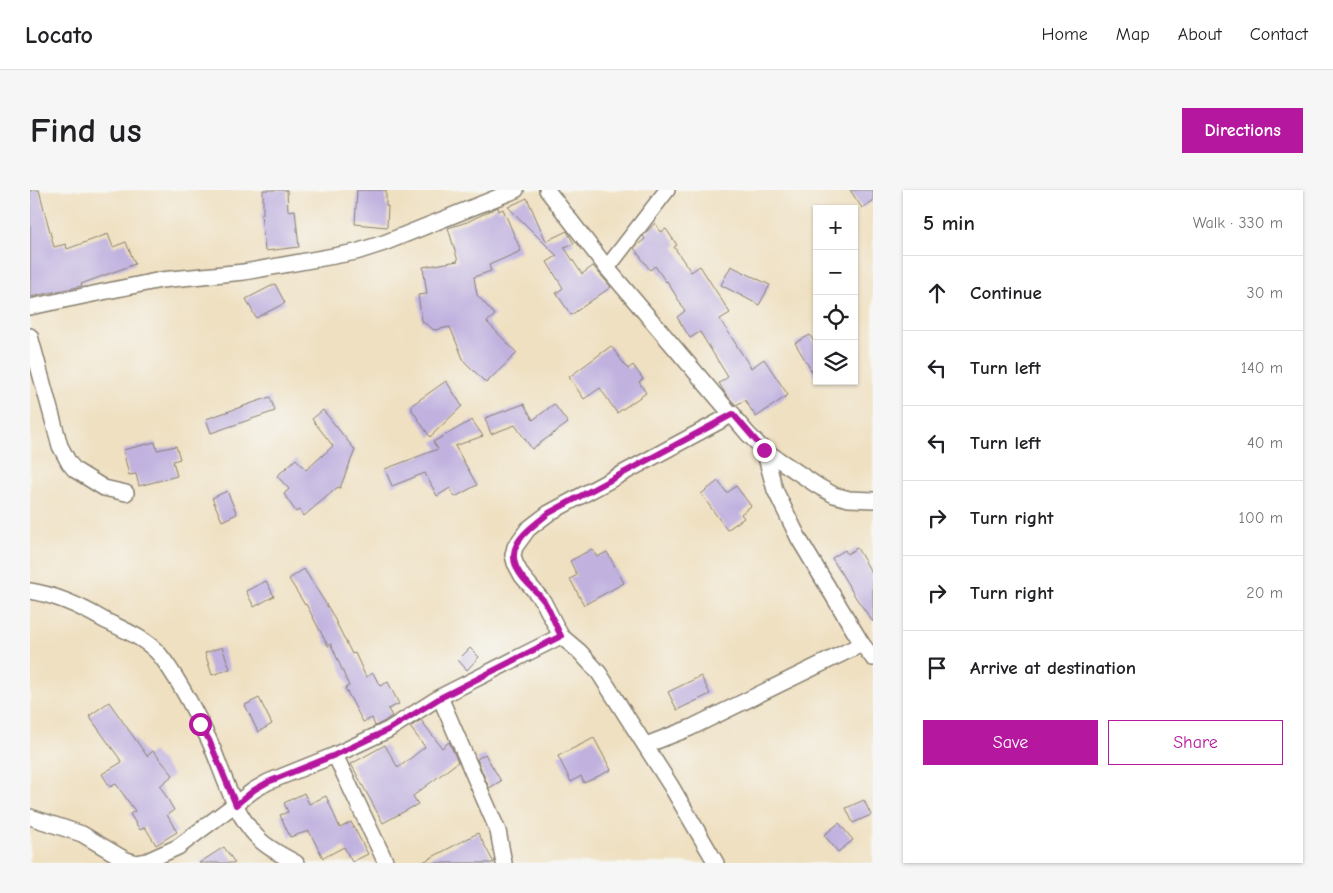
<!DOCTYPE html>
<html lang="en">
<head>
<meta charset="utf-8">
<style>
	:root { --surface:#fff; --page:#f6f6f6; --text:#202124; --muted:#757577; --line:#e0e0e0; --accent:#b5179e }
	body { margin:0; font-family:"Comic Neue",sans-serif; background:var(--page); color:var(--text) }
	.controls { position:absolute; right:15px; top:15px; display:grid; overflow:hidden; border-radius:0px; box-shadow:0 1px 4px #0004 }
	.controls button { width:45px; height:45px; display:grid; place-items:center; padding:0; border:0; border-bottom:1px solid var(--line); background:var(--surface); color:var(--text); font:25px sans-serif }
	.stop { position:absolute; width:15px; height:15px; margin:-11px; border:4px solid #b5179e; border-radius:50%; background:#fff }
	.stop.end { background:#b5179e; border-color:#fff; box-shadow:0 1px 5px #0008 }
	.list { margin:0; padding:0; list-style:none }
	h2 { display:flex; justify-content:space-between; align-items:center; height:65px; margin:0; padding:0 20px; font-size:21px }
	h2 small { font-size:16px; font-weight:400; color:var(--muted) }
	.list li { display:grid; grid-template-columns:32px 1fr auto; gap:15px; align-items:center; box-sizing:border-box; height:75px; padding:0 20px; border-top:1px solid var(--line) }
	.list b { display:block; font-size:19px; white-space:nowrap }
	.list em { font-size:16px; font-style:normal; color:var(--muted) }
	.actions { display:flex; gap:10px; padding:15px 20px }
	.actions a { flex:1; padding:11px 0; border:1px solid var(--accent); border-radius:0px; text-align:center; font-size:18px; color:var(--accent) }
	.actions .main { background:var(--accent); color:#fff }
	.icon { flex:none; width:28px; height:28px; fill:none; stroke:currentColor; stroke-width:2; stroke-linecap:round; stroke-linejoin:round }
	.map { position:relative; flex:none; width:843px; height:673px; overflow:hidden; border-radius:0px }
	header { display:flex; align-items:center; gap:30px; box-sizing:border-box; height:70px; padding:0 25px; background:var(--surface); border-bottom:1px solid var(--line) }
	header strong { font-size:24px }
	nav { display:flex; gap:28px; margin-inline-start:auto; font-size:18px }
	.intro { display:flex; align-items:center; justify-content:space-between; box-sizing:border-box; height:120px; padding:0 30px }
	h1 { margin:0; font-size:35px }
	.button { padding:12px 22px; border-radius:0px; background:var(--accent); color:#fff; font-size:18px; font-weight:700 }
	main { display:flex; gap:30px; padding:0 30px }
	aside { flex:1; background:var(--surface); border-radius:0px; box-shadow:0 1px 4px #0004 }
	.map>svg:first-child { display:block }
	.building { fill:#c0b1df }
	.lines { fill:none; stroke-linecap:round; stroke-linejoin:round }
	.minor-casing { stroke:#867e6e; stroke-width:18 }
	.minor { stroke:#fff; stroke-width:15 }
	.route { stroke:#b5179e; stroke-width:6 }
</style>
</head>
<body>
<header>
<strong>Locato</strong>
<nav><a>Home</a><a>Map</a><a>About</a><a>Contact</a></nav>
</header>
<div class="intro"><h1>Find us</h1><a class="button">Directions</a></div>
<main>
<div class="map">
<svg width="843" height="673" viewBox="0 0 843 673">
	<rect width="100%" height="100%" fill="#f6f6f2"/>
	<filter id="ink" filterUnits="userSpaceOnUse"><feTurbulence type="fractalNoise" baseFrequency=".02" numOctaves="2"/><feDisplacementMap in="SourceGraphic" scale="10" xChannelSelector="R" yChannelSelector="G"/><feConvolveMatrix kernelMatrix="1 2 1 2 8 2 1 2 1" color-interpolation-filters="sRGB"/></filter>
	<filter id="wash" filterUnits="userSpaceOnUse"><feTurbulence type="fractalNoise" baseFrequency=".0096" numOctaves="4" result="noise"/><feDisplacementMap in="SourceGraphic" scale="20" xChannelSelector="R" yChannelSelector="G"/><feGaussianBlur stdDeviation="1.12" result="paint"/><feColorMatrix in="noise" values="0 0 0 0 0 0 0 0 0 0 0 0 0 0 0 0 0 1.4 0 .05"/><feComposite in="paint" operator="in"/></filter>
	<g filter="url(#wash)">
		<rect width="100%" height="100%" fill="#efe0c1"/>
		<g id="blocks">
			<!-- building -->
			<g class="building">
				<path d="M0,0H9L24,57L36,54L37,59L78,44L83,57L96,52L105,74L51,94L52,96L0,107Z"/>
				<path d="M233,0H257L258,21L265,20L269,57L235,61L231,24H233Z"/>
				<path d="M327,0H356V16H358L357,37L325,34Z"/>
				<path d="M820,0H843V11L832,18Z"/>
				<path d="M497,8L516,51L537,41L544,54L534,57L552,84L563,76L581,97L541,125L526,103L533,98L517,72L527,66L478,17Z"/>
				<path d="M468,17L469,21L473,19L491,61L459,75L461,81L444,87L447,105L465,125L457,132L487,163L456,193L434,171L420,137L404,140L392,131L388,105L397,104L393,77L428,71L418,38L437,32Z"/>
				<path d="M625,33L631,42L636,39L647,55L644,57L661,82L670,76L700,123L690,129L721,178L734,169L758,205L726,227L715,210L706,215L695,203L689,193L698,187L670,142L660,148L647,127L655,121L637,91L636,92L625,76L620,80L604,58L615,49L613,46Z"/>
				<path d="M701,76L740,95L729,115L691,95Z"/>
				<path d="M245,94L255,113L226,128L216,109Z"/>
				<path d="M780,145L787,157V190L765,153Z"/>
				<path d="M581,156L598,179L603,175L613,189L609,192L616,203L587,223L570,198L554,209L539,187Z"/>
				<path d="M416,191L432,216L400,247L382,220V215Z"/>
				<path d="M240,207L245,221L181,243L176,229Z"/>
				<path d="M494,214L503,230L524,214L538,233L502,259L485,235L461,244L455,228Z"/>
				<path d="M293,220L325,260L310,298L308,297L274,326L269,320L266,322L254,304L259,299L247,286L266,269L276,280L303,256L282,229Z"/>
				<path d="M442,230L453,246L425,256L447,295L425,307L420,298L407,306L395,283L362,296L355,279L408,259L403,252Z"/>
				<path d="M125,252L127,260L146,256L150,269L143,271L147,286L109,296L106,284L99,285L93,260Z"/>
				<path d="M688,291L697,303L706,296L721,316L711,324L714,328L697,340L671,304Z"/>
				<path d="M197,301L207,324L192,331L182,308Z"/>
				<path d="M827,358L843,385V432L826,408L802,368L815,360L817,364Z"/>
				<path d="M562,359L567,367L577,362L594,393L554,415L540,389L547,385L540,371Z"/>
				<path d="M274,379L301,422L322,464L325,463L336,487L343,483L350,496L358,492L369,514L358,519L362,526L353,532L345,536L342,528L333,532L315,498L319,496L301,454L298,456L276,414L275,415L259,389Z"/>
				<path d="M236,391L244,406L224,417L216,401Z"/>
				<path d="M192,457L200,479L182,485L175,463Z"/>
				<path d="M440,458L449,467L437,480L428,470Z"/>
				<path d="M671,486L680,504L647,520L638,502Z"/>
				<path d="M229,508L242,534L228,542L215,515Z"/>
				<path d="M79,512L117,566L123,561L143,585L130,596L144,620L137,625L147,642L126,655L115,637L110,640L100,624L105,621L86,594L80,597L72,584L92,572L59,526Z"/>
				<path d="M391,530L412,558L419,552L428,572L383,606L388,614L353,633L321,574L355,555L368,578L395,557L380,537Z"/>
				<path d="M564,548L581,580L554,593L551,586L541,592L528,566Z"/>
				<path d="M455,564L471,591L459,598L447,569Z"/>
				<path d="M274,603L279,614L296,606L310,638L321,632L338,664L322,672L314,657L293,668L279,641L260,647L250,625L258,622L254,613Z"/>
				<path d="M834,610L841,625L823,633L816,618Z"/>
				<path d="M809,633L823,650L808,662L794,645Z"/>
				<path d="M448,643L464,673H391Z"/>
				<path d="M194,657L205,673H169Z"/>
			</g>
		</g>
	</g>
	<g filter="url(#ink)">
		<use href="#blocks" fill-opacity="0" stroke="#867e6e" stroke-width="1"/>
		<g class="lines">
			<defs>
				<g id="minor">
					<path d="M517,0L577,78L718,244L734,260L788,296L804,305L819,309L843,310"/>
					<path d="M577,78L637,0"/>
					<path d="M0,117L131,90L214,82L326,62L354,53L486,0"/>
					<path d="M0,146L30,256L39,273L45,280L74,298L96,303"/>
					<path d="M734,260L745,300L769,349L832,454L843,468"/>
					<path d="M0,401C26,405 52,417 74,430C92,439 115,448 129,464C146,485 167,525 179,550C193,581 203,623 228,648C238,659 254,666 266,673"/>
					<path d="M410,507L468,641L474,673"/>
					<path d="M616,555L660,538L832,454"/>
					<path d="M305,565L356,673"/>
					<path d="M0,627L52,644L94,669L106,673L117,671L148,657L224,600L238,592L305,565L358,540L410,507L531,446"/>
					<path d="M686,673L641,596L569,483L550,462L531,446L513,411L492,386L485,373L483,365L485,357L498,339L519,323L703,224"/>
				</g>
			</defs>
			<!-- minor casing -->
			<use href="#minor" class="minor-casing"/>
			<!-- minor -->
			<use href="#minor" class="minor"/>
		</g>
	</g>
	<g class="lines" filter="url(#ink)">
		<!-- route -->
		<path class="route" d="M170,534L179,550L206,615L224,600L238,592L305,565L358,540L410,508L531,446C525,435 521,422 514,411C508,403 500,396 493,388C469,358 497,341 519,323L703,224L734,260"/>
	</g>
</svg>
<div class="controls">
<button>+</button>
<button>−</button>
<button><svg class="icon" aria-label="locate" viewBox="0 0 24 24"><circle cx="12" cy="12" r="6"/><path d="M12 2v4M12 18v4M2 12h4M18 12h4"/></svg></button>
<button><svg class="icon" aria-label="layers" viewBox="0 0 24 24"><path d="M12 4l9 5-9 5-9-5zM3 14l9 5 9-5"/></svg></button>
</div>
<div class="stop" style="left:170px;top:534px"></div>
<div class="stop end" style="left:734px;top:260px"></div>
</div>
<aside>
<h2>5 min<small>Walk · 330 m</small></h2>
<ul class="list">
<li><svg class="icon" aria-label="ahead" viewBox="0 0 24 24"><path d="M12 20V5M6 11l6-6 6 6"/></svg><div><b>Continue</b></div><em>30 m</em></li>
<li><svg class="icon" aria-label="left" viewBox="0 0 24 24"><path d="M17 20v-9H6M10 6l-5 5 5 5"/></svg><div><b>Turn left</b></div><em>140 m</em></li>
<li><svg class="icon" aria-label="left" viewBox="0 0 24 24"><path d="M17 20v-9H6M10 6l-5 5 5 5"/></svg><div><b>Turn left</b></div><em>40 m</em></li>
<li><svg class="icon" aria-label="right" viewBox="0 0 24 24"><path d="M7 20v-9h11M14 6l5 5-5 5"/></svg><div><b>Turn right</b></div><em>100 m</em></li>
<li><svg class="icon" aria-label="right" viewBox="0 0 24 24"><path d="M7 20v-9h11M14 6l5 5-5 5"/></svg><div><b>Turn right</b></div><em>20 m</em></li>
<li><svg class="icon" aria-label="arrive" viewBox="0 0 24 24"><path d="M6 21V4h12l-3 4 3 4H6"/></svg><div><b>Arrive at destination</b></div></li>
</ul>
<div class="actions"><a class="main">Save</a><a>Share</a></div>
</aside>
</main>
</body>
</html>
